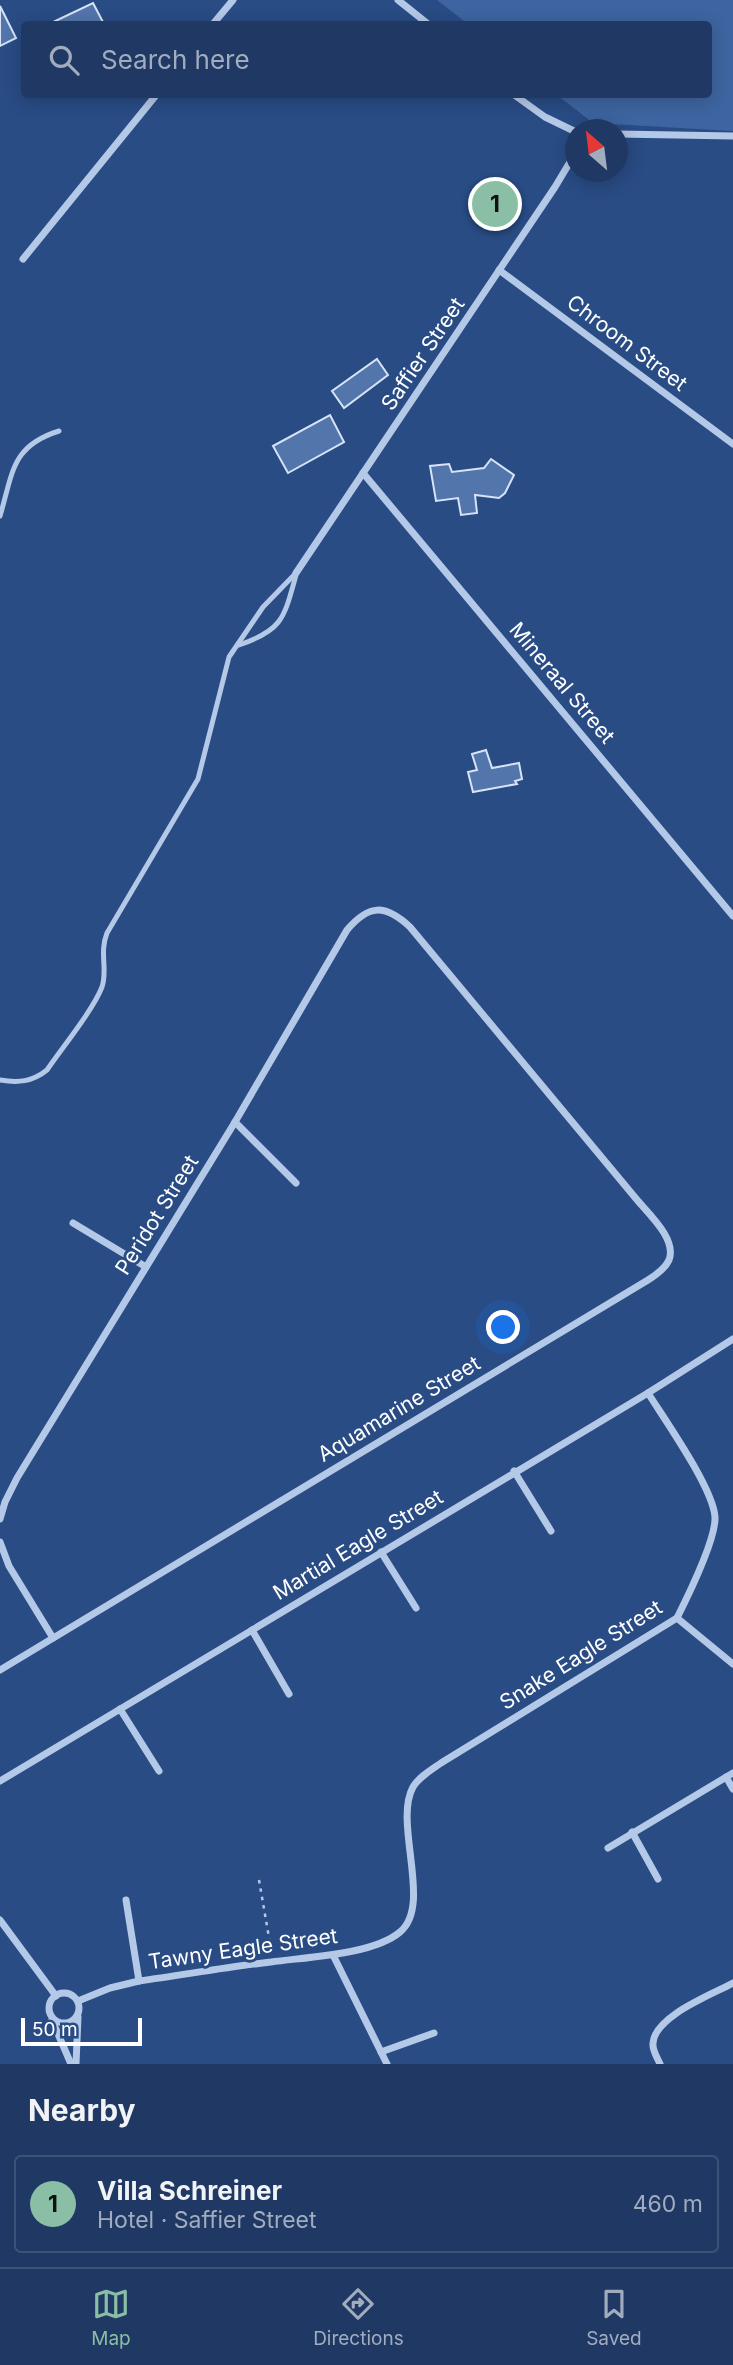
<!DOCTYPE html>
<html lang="en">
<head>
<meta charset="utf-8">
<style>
	:root { --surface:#1f3964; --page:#27406a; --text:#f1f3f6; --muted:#a1acbf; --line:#3c5378; --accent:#8abfa5 }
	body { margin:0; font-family:Inter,sans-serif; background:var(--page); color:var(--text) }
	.compass { position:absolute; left:565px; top:119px; width:63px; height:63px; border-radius:50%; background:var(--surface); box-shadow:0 4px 18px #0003; rotate:332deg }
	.scale { position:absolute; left:21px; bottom:18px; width:121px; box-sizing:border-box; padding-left:7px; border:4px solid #fff; border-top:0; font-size:19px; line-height:24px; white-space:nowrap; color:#fff; -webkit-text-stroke:5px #294c85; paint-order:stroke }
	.you { position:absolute; left:504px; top:1328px; width:24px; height:24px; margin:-18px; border:5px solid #fff; border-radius:50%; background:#1a73e8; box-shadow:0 0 0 10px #1a73e833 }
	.badge { display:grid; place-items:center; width:46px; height:46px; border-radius:50%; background:var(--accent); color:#111; font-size:23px; font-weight:700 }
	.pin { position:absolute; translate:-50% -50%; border:4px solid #fff; box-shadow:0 2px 7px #0006 }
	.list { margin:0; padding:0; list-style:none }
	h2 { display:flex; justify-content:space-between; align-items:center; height:91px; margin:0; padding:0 28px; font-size:30px }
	h2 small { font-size:23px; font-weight:400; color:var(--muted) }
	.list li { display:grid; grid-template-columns:46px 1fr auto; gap:21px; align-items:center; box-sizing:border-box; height:98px; margin:0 14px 14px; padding:0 14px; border:2px solid var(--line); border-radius:7px }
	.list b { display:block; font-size:26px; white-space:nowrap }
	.list p { margin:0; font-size:23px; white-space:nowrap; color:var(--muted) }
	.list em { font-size:23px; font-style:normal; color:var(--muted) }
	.icon { flex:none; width:38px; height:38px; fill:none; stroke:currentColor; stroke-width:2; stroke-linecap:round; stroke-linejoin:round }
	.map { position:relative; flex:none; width:733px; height:2064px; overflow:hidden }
	.search { position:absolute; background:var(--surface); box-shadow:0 4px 18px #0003; left:21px; right:21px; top:21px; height:77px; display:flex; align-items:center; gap:18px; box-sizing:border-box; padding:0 24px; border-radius:7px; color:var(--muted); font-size:26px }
	.sheet { height:203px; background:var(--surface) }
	nav { display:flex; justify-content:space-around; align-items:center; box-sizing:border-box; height:98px; border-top:2px solid var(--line); background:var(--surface); font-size:19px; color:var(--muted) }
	nav a { display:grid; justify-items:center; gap:4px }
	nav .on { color:var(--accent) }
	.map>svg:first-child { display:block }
	.green { fill:#3e65a1 }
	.building { fill:#5275ac; stroke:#d7e3f6; stroke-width:2 }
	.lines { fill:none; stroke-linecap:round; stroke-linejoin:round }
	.path { stroke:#b4c8e7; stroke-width:2.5; stroke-dasharray:3.5 5; stroke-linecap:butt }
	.service { stroke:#b4c8e7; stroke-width:5 }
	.minor { stroke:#b4c8e7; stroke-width:7 }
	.labels { text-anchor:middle; stroke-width:6; stroke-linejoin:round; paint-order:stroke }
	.street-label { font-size:21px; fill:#fff; stroke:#294c85 }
</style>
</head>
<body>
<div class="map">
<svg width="733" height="2064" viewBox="0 0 733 2064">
	<rect width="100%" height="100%" fill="#294c85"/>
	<!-- green -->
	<path class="green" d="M437,0H733V131L593,123L557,95L708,94V24H468Z"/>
	<!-- building -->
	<g class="building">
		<path d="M93,3L104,24H49Z"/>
		<path d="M0,6L16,38L0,46Z"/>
		<path d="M377,359L388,375L344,408L332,391Z"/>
		<path d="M330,415L344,442L288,473L273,446Z"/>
		<path d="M491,459L514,475L505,493L499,498L475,495L477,513L461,515L458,498L436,501L430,466L449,464L452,472L484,468Z"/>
		<path d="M486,750L492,768L519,763L522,779L515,781L517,784L473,792L468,772L477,770L472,754Z"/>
	</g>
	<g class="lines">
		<!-- path -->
		<path class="path" d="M259,1880L271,1949"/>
		<!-- service -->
		<g class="service">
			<path d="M0,516C13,473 11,446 59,431"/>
			<path d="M239,645C283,630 284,618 296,575"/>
			<path d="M0,1080C18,1083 32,1082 47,1070C62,1048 93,1010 102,987C108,970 99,953 107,933L198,779L229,657L263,607L296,573"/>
		</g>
		<!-- minor -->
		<g class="minor">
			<path d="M398,0L428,24"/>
			<path d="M213,24L233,0"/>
			<path d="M513,94L545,117L576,132"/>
			<path d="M618,134L733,136"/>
			<path d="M23,259L157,94"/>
			<path d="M499,270L733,444"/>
			<path d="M363,473L733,916"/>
			<path d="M296,573L555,187L576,152"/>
			<path d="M235,1122L296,1183"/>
			<path d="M73,1223L146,1267"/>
			<path d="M514,1471L551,1531"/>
			<path d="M0,1519L5,1502L17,1478L235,1122L347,930C369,904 385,904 410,927L638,1201C650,1215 677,1240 669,1260C665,1269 656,1275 648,1280L0,1670"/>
			<path d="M0,1542L9,1566L53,1638"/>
			<path d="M381,1552L416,1608"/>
			<path d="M677,1618L733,1664"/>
			<path d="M252,1630L289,1694"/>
			<path d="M120,1709L159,1771"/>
			<path d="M726,1777L733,1789"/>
			<path d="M0,1781L648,1393L733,1339"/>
			<path d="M632,1832L658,1879"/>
			<path d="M608,1848L733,1773"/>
			<path d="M126,1900L139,1981"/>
			<path d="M0,1920L56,1996"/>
			<path d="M333,1955L387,2064"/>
			<circle cx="64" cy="2008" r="15"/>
			<path d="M78,2001L110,1988L139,1981C183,1975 227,1967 271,1962C306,1957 373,1955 400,1932C433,1905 393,1823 413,1787C419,1777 431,1770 441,1763L677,1618C688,1596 716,1540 715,1517C713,1488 665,1420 648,1393"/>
			<path d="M52,2020L71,2064"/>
			<path d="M381,2052L434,2033"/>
			<path d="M76,2064L78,2017"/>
			<path d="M660,2064C657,2057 652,2050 653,2043C655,2016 711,1995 733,1983"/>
		</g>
	</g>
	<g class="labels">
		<!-- street labels -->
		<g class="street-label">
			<text transform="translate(627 343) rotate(37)" y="7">Chroom Street</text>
			<text transform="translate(423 354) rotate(-56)" y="7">Saffier Street</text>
			<text transform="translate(562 683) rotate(50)" y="7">Mineraal Street</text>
			<text transform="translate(157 1215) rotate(-58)" y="7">Peridot Street</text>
			<text transform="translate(399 1409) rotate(-31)" y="7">Aquamarine Street</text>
			<text transform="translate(358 1545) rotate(-31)" y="7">Martial Eagle Street</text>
			<text transform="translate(581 1655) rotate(-32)" y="7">Snake Eagle Street</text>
			<text transform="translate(243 1949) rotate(-8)" y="7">Tawny Eagle Street</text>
		</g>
	</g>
</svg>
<svg class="compass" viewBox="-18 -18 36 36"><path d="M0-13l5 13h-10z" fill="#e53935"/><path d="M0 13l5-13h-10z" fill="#a1acbf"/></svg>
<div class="scale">50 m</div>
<div class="you"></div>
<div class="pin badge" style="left:495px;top:204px">1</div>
<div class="search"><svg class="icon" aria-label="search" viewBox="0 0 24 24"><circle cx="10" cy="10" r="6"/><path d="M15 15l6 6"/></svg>Search here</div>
</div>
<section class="sheet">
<h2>Nearby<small></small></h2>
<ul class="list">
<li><span class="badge">1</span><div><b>Villa Schreiner</b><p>Hotel · Saffier Street</p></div><em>460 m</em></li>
</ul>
</section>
<nav>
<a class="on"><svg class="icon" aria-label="map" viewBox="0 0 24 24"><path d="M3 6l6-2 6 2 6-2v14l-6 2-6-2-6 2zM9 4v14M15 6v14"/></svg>Map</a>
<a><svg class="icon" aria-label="directions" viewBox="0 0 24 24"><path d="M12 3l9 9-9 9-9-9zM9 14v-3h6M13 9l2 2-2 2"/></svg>Directions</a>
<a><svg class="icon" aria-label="saved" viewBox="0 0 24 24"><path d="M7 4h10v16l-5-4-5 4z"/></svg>Saved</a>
</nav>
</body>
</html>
